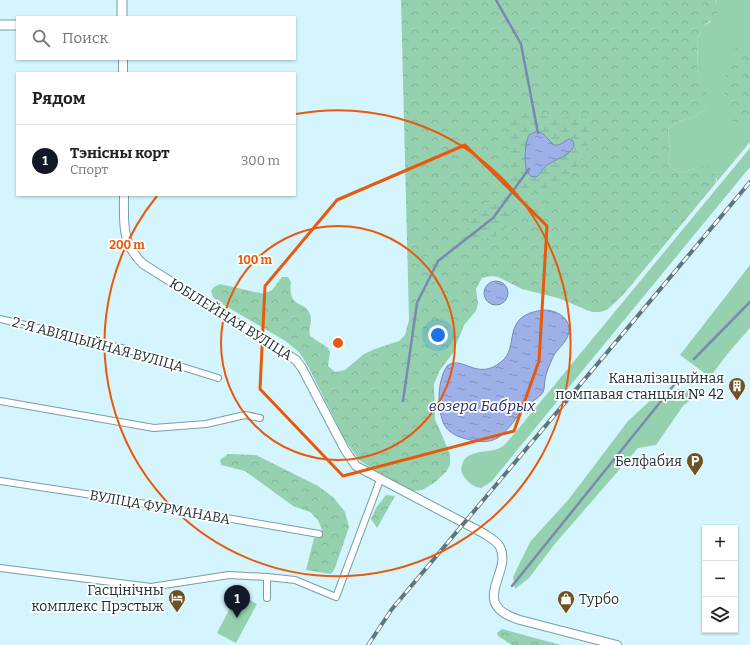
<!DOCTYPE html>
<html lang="ru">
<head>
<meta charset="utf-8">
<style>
	:root { --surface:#fff; --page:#f6f6f6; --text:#202124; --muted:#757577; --line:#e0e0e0; --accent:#111827 }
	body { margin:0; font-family:Bitter,serif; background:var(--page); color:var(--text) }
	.controls { position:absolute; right:12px; bottom:12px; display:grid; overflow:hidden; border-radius:0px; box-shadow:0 1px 3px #0004 }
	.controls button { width:36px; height:36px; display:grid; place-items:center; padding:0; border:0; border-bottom:1px solid var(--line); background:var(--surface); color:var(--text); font:20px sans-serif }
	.you { position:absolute; left:438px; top:335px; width:14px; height:14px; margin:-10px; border:3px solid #fff; border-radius:50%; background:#1a73e8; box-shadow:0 0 0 6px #1a73e833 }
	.badge { display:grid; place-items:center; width:26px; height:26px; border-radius:50%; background:var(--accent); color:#fff; font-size:13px; font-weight:700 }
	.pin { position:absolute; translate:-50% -33px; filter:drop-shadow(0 1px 2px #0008) }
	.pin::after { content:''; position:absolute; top:21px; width:14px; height:12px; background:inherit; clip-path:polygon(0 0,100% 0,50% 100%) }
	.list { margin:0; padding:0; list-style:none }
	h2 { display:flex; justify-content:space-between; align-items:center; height:52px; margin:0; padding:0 16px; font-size:17px }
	h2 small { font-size:13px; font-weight:400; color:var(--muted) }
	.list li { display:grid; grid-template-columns:26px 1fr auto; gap:12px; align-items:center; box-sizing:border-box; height:72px; padding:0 16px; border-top:1px solid var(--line) }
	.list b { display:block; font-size:15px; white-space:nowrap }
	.list p { margin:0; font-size:13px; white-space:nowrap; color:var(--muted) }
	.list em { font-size:13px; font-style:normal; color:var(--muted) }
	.icon { flex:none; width:22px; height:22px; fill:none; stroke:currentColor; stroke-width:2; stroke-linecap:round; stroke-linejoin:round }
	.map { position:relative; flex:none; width:750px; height:645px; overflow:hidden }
	.search { position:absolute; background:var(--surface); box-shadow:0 1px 3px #0004; left:16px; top:16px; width:280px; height:44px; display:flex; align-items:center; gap:10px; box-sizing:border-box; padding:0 14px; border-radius:0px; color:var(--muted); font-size:15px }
	.panel { position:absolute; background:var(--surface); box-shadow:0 1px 3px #0004; left:16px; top:72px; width:280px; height:124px; border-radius:0px }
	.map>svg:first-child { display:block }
	.green { fill:#95d1af }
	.forest { fill:url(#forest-crowns) }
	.wetland { fill:url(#wetland-marsh) }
	.water { fill:url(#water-ripples); stroke:#788ab2 }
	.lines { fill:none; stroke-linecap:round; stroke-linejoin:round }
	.stream { stroke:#788ab2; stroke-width:2.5 }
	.minor-casing { stroke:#779ea7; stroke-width:8 }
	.tertiary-casing { stroke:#779ea7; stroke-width:10 }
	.secondary-casing { stroke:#779ea7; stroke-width:11 }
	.minor { stroke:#fff; stroke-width:6 }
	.tertiary { stroke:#fff; stroke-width:8 }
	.secondary { stroke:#fff; stroke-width:9 }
	.rail-casing { stroke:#5e7579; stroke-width:4 }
	.rail { stroke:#fff; stroke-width:2.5; stroke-dasharray:8; stroke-linecap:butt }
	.marked { fill:none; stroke:#e8590c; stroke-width:3; stroke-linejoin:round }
	.ring { fill:none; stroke:#e8590c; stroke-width:2 }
	.labels { text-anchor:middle; stroke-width:3.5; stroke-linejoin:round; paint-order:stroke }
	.street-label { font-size:14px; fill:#213235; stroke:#fff }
	.poi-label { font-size:14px; fill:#213235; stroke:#fff; text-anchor:end }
	.water-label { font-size:15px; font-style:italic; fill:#202d6d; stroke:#fff }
	.centre { fill:#e8590c; stroke:#fff; stroke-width:2 }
	.ring-label { font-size:12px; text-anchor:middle; font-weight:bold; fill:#e8590c; stroke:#fff; stroke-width:3.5; stroke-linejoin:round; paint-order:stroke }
</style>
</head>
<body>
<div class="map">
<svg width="750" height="645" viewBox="0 0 750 645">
	<defs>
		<pattern id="forest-crowns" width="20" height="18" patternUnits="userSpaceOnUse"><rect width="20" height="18" fill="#95d1af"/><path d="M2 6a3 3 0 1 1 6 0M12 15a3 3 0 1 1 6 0" fill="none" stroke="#80b497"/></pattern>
		<pattern id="wetland-marsh" width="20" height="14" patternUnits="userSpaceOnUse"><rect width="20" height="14" fill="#95d1af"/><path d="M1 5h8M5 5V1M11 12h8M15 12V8" fill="none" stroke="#80b497"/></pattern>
		<pattern id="water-ripples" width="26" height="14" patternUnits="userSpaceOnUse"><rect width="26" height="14" fill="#9eb0e8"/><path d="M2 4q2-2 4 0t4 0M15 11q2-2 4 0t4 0" fill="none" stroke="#8090bd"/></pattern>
	</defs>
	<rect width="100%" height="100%" fill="#d4f5fd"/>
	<!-- green -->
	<g class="green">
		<path d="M715,0H750V142L715,184L717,180L716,173C706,163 693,169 683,173L671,168L668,161L671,148L668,133L669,127L680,121L694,117L707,108L706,95L697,70L698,37L704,26L710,22L717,2Z"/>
		<path d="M750,148V167L491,482L481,488C474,487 470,484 466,479C462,475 460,470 462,465C465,450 486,453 497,449C502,448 505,444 509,440Z"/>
		<path d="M750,265V328L729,352L710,377L680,355Z"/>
		<path d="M663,389L703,390L683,406L656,445L638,448L554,545L529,578L515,589L513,577L530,542L569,499L628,421Z"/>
		<path d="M238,593L257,604L236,643L217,633Z"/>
	</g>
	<!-- forest -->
	<g class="forest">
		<path d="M401,0H715L718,5L717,14L704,26L698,37L697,70L708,99L707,108L694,117L680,121L669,127L668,133L671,148L668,161L671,168L683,173C694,169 710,160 717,176L715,184L623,295L608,309L600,312H592L558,298L522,289L498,277L491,276L482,278L476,289L478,303L476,311L464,325L453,353L440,370L434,384L435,419L450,454V465L446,472L434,483L422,490L414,491L385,477L359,460L345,440L308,366L299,352L287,342L219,302L213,297L211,291L214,287L220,284L264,294L272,290L282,277H288L291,282C288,309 303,299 310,314C313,321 308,328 310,336L328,348L330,352L328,366L335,372L345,370L364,354L375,349L399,341L405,335L409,320Z"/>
		<path d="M738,48L746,49L750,53V127C717,133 721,66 733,49Z"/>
		<path d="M228,454L256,455L318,486L333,497L345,512L349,527L335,568L331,574L306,570L314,538H320L322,530L318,520L310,512L293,506L245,471L221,465L220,460Z"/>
		<path d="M386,495L395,496L377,528L371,519L376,508Z"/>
		<path d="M502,629L509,631L561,645H512L498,636L497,633Z"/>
	</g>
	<!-- wetland -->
	<path class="wetland" d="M523,109L553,119L577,115L589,118L593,127L592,133L585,156L577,169L563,180L515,202C510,209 510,215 508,222C503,237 484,242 470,238L467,232L468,226L478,210L484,204L506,188L508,177L510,117L513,112Z"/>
	<!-- water -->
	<g class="water">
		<path d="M537,131L542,133L554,145H559L569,139L573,141L574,146C570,156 556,159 547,165C542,168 541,177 534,177C521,177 525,142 529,135Z"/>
		<circle cx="496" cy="293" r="12"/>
		<path d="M544,310C555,310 568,316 569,328C570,341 558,347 553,357C550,364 546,372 545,380C544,384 545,388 543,392C540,398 530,402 525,408C504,430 502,450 463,438C453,435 445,430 442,419C437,404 438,379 447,366C462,354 477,382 501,362C521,347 499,315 544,310Z"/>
	</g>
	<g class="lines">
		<!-- stream -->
		<g class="stream">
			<path d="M496,0L521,44L538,133"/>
			<path d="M694,359L750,302"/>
			<path d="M403,401L417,303L438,261L493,218L529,169"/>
			<path d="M512,586L678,380"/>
		</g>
		<defs>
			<g id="minor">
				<path d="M0,319L125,349L218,378"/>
				<path d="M0,401L154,428L206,424L245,415L260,418"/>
				<path d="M0,481L99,496L319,534"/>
				<path d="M0,568L151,587L229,575L267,577L295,580L336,597L380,480"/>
				<path d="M267,598V577"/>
			</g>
			<g id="tertiary">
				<path d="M123,59V73"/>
				<path d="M124,195C124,223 121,243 143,264L296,360L302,368L345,450L356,466L483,533C489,537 497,541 500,547C513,573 467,604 520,620L617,645"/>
			</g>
			<g id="secondary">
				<path d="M122,0V17"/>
				<path d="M0,25H17"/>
			</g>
		</defs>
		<!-- minor casing -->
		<use href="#minor" class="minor-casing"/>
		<!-- tertiary casing -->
		<use href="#tertiary" class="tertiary-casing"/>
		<!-- secondary casing -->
		<use href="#secondary" class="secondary-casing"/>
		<!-- minor -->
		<use href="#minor" class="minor"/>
		<!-- tertiary -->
		<use href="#tertiary" class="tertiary"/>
		<!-- secondary -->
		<use href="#secondary" class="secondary"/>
		<defs>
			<path id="rail" d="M368,645L392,609L750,182"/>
		</defs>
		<!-- rail casing -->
		<use href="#rail" class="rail-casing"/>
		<!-- rail -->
		<use href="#rail" class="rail"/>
	</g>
	<!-- marked area -->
	<path class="marked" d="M465,145L547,226L539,361L514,431L343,476L260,389L265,286L337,200Z"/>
	<!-- distance rings -->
	<g class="ring">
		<circle cx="338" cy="343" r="117"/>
		<path d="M296 114A233 233 0 1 1 157 196"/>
	</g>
	<!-- icons -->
	<defs>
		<symbol id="building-pin" viewBox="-11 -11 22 30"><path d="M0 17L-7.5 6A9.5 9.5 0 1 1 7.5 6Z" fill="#6f5126" stroke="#fff"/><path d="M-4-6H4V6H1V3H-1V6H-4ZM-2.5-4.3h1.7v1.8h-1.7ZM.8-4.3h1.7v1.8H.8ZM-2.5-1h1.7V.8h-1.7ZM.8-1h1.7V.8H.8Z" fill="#fff"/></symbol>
		<symbol id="parking-pin" viewBox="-11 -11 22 30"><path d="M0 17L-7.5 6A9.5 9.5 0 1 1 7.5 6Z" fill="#6f5126" stroke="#fff"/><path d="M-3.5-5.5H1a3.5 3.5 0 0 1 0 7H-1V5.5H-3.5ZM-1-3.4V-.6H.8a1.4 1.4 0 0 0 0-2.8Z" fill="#fff"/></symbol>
		<symbol id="hotel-pin" viewBox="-11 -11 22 30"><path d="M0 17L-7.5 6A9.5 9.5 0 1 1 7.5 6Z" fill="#6f5126" stroke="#fff"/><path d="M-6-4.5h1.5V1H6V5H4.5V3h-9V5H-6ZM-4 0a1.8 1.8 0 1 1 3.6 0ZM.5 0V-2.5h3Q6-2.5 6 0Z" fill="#fff"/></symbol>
		<symbol id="shop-pin" viewBox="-11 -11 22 30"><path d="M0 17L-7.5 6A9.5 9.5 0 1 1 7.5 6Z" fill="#6f5126" stroke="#fff"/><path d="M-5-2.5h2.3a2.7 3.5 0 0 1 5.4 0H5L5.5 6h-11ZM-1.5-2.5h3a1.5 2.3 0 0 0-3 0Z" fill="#fff"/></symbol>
	</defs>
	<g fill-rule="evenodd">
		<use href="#building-pin" x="727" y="376" width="20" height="27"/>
		<use href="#parking-pin" x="685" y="451" width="20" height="27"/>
		<use href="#hotel-pin" x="167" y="588" width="20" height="27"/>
		<use href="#shop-pin" x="556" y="589" width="20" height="27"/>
	</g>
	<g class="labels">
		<!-- street labels -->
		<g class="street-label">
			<text transform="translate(231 319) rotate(32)" y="5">ЮБІЛЕЙНАЯ ВУЛІЦА</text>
			<text transform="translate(98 344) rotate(15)" y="5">2-Я АВІЯЦЫЙНАЯ ВУЛІЦА</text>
			<text transform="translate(160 507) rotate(10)" y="5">ВУЛІЦА ФУРМАНАВА</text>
		</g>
		<!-- poi labels -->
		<g class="poi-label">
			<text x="724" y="383">Каналізацыйная<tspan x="724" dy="16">помпавая станцыя № 42</tspan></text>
			<text x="682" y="466">Белфабия</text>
			<text x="164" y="595">Гасцінічны<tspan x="164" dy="16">комплекс Прэстыж</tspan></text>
			<text x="579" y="604" text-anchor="start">Турбо</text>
		</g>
		<!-- water labels -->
		<g class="water-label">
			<text x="482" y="411">возера Бабрых</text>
		</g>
	</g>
	<circle cx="338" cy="343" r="6" class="centre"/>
	<g class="ring-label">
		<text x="127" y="249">200 m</text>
		<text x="255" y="264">100 m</text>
	</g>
</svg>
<div class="controls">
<button>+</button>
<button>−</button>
<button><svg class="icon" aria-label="layers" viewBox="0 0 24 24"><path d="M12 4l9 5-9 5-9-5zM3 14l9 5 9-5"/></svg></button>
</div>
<div class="you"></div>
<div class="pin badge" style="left:237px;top:618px">1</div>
<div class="search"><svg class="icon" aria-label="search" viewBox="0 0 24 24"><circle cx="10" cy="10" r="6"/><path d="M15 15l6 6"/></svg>Поиск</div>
<section class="panel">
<h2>Рядом<small></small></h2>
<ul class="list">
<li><span class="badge">1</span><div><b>Тэнісны корт</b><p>Спорт</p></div><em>300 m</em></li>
</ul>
</section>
</div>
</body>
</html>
